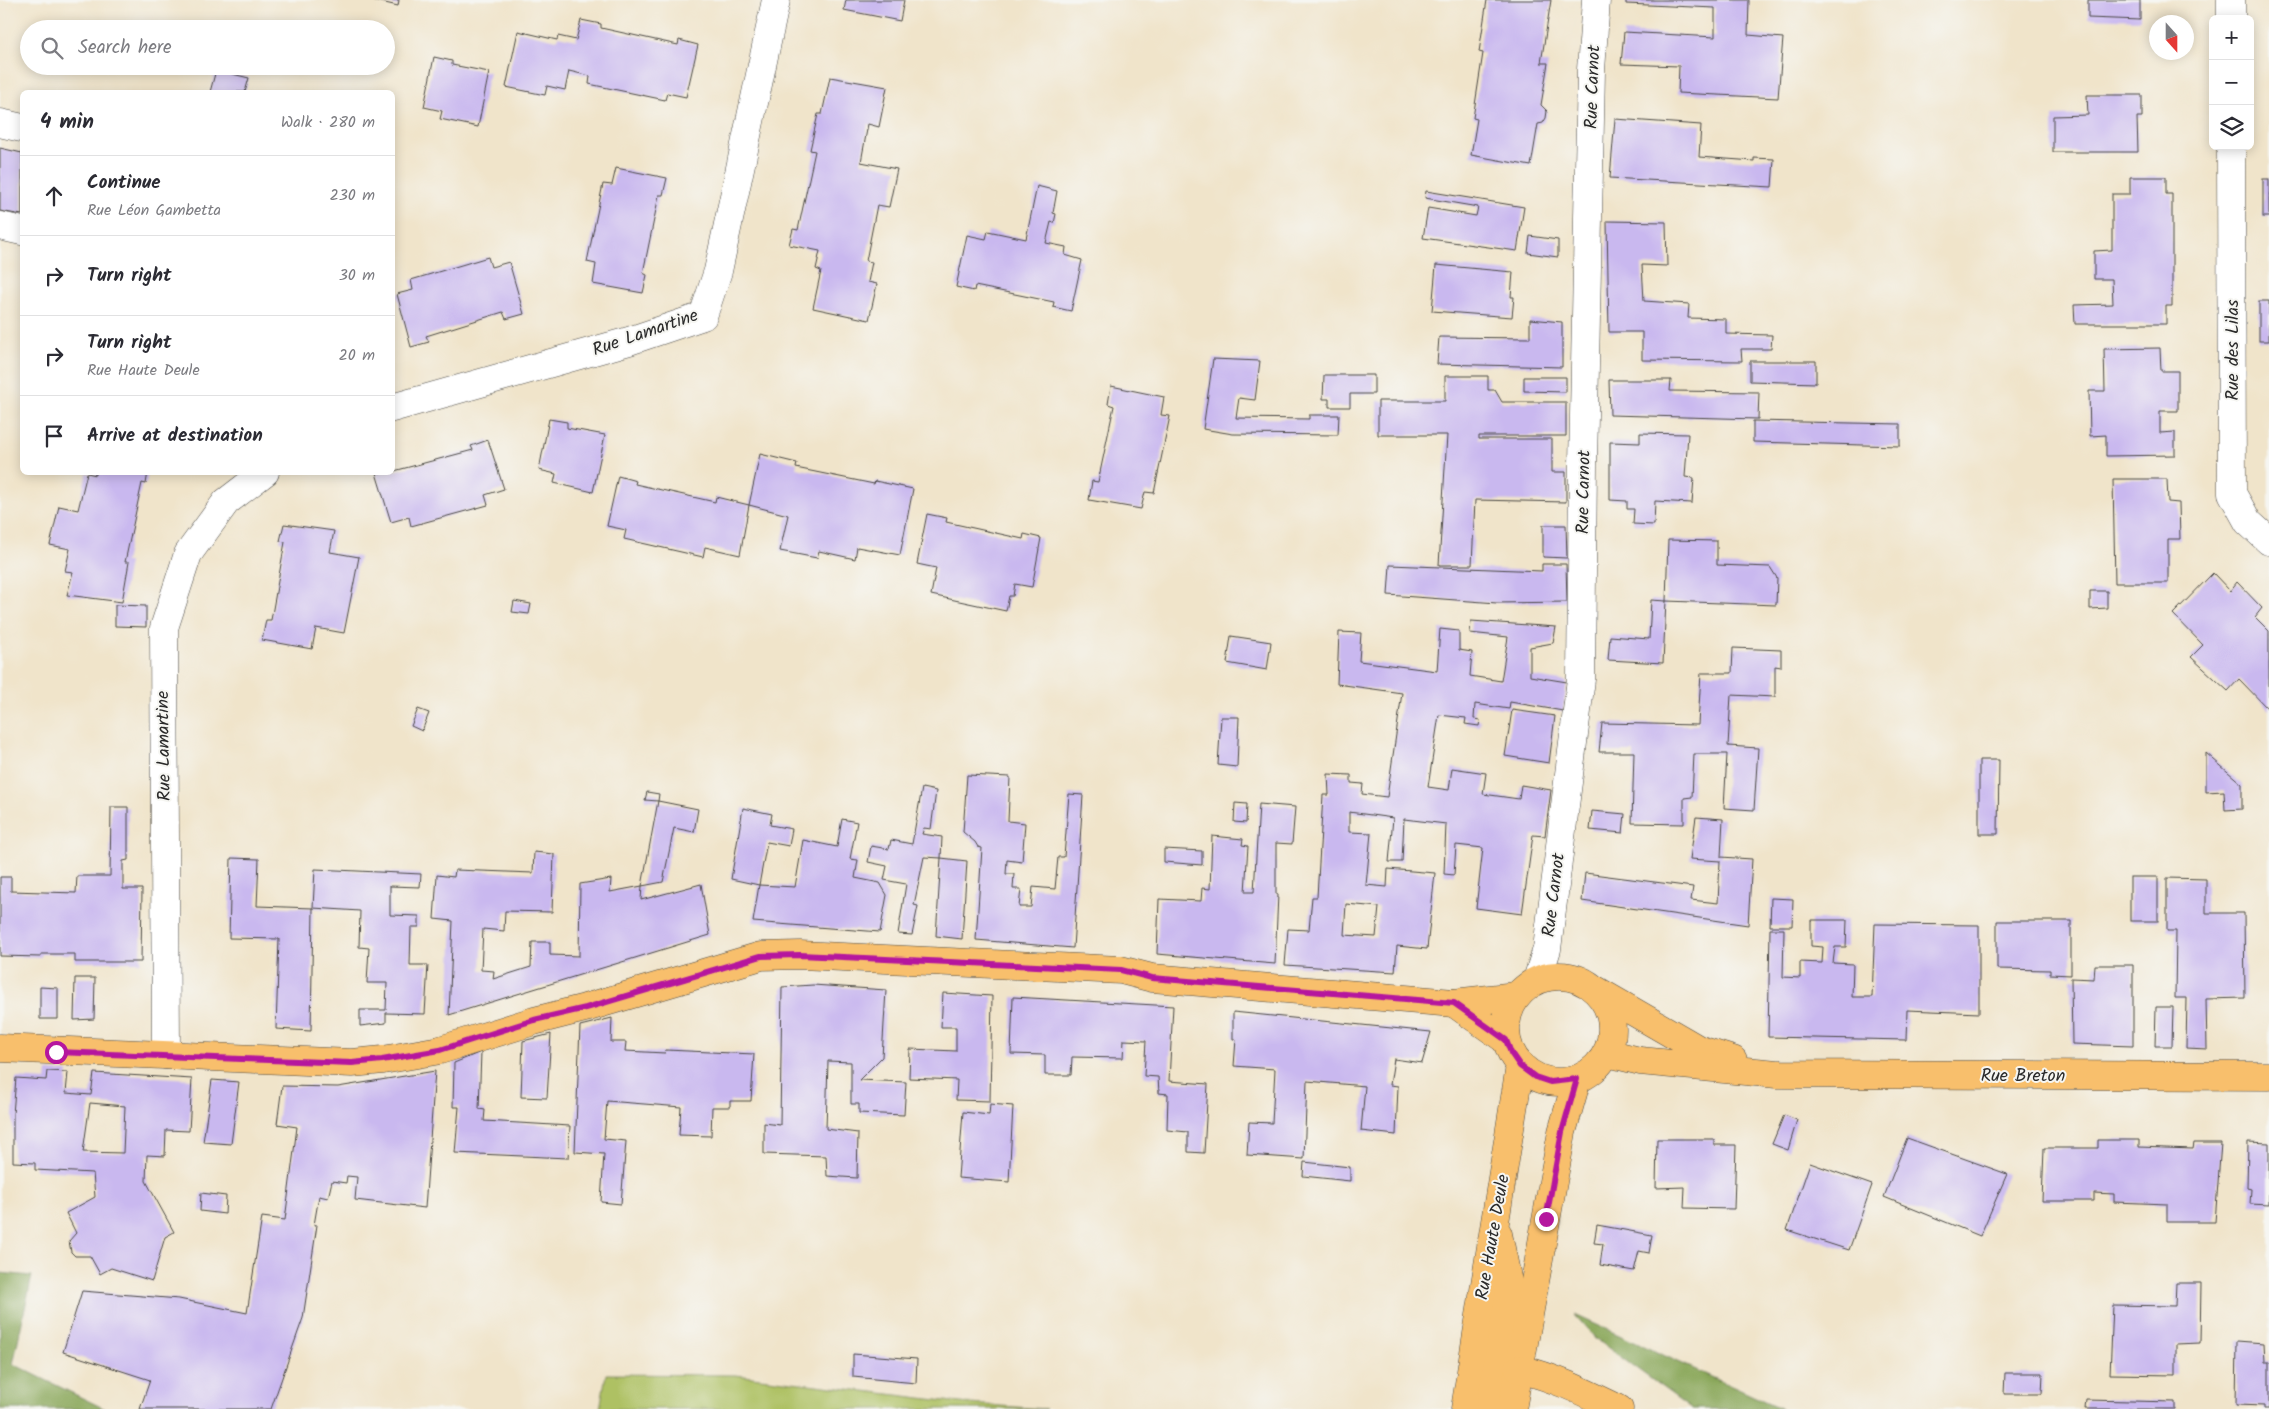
<!DOCTYPE html>
<html lang="en">
<head>
<meta charset="utf-8">
<style>
	:root { --surface:#fff; --page:#f7f7f7; --text:#2b2b33; --muted:#7c7c81; --line:#e1e1e2 }
	body { margin:0; font-family:Kalam,sans-serif; background:var(--page); color:var(--text) }
	.controls { position:absolute; right:15px; top:15px; display:grid; overflow:hidden; border-radius:8px; box-shadow:0 2px 12px #0003 }
	.controls button { width:45px; height:45px; display:grid; place-items:center; padding:0; border:0; border-bottom:1px solid var(--line); background:var(--surface); color:var(--text); font:25px sans-serif }
	.compass { position:absolute; left:2149px; top:15px; width:45px; height:45px; border-radius:50%; background:var(--surface); box-shadow:0 2px 12px #0003; rotate:159deg }
	.stop { position:absolute; width:15px; height:15px; margin:-11px; border:4px solid #b5179e; border-radius:50%; background:#fff }
	.stop.end { background:#b5179e; border-color:#fff; box-shadow:0 1px 5px #0008 }
	.list { margin:0; padding:0; list-style:none }
	h2 { display:flex; justify-content:space-between; align-items:center; height:65px; margin:0; padding:0 20px; font-size:21px }
	h2 small { font-size:16px; font-weight:400; color:var(--muted) }
	.list li { display:grid; grid-template-columns:32px 1fr auto; gap:15px; align-items:center; box-sizing:border-box; height:80px; padding:0 20px; border-top:1px solid var(--line) }
	.list b { display:block; font-size:19px; white-space:nowrap }
	.list p { margin:0; font-size:16px; white-space:nowrap; color:var(--muted) }
	.list em { font-size:16px; font-style:normal; color:var(--muted) }
	.icon { flex:none; width:28px; height:28px; fill:none; stroke:currentColor; stroke-width:2; stroke-linecap:round; stroke-linejoin:round }
	.map { position:relative; flex:none; width:2269px; height:1409px; overflow:hidden }
	.search { position:absolute; background:var(--surface); box-shadow:0 2px 12px #0003; left:20px; top:20px; width:375px; height:55px; display:flex; align-items:center; gap:12px; box-sizing:border-box; padding:0 18px; border-radius:28px; color:var(--muted); font-size:19px }
	.panel { position:absolute; background:var(--surface); box-shadow:0 2px 12px #0003; left:20px; top:90px; width:375px; height:385px; border-radius:8px }
	.map>svg:first-child { display:block }
	.green { fill:#aec164; stroke:#6c7648 }
	.forest { fill:#8aa75a; stroke:#5a6942 }
	.building { fill:#c9b8ef; fill-rule:evenodd }
	.lines { fill:none; stroke-linecap:round; stroke-linejoin:round }
	.minor-casing { stroke:#494743; stroke-width:29 }
	.major-casing { stroke:#494743; stroke-width:29 }
	.highway-casing { stroke:#494743; stroke-width:29 }
	.minor { stroke:#fff; stroke-width:28 }
	.major { stroke:#f8bf6c; stroke-width:28 }
	.highway { stroke:#f8bf6c; stroke-width:28 }
	.route { stroke:#b5179e; stroke-width:6 }
	.labels { text-anchor:middle; stroke-width:4; stroke-linejoin:round; paint-order:stroke }
	.street-label { font-size:18px; fill:#2b2b2b; stroke:#f6f6f2 }
</style>
</head>
<body>
<div class="map">
<svg width="2269" height="1409" viewBox="0 0 2269 1409">
	<rect width="100%" height="100%" fill="#f6f6f2"/>
	<filter id="ink" filterUnits="userSpaceOnUse"><feTurbulence type="fractalNoise" baseFrequency=".02" numOctaves="2"/><feDisplacementMap in="SourceGraphic" scale="10" xChannelSelector="R" yChannelSelector="G"/><feConvolveMatrix kernelMatrix="1 2 1 2 8 2 1 2 1" color-interpolation-filters="sRGB"/></filter>
	<filter id="wash" filterUnits="userSpaceOnUse"><feTurbulence type="fractalNoise" baseFrequency=".0096" numOctaves="4" result="noise"/><feDisplacementMap in="SourceGraphic" scale="20" xChannelSelector="R" yChannelSelector="G"/><feGaussianBlur stdDeviation="1.12" result="paint"/><feColorMatrix in="noise" values="0 0 0 0 0 0 0 0 0 0 0 0 0 0 0 0 0 1.4 0 .05"/><feComposite in="paint" operator="in"/></filter>
	<g filter="url(#wash)">
		<rect width="100%" height="100%" fill="#f0e4ca"/>
		<!-- green -->
		<path class="green" d="M606,1374L736,1375L969,1404L1046,1409H600Z"/>
		<!-- forest -->
		<g class="forest">
			<path d="M0,1273L32,1276L13,1364L105,1409H0Z"/>
			<path d="M1575,1315L1782,1409H1692L1596,1339Z"/>
		</g>
		<g id="blocks">
			<!-- building -->
			<g class="building">
				<path d="M372,0H399L398,6Z"/>
				<path d="M846,0H904L900,21L844,10Z"/>
				<path d="M1487,0H1551L1541,63H1548L1541,105L1547,111L1546,118L1543,123L1538,124L1531,166L1471,155L1477,119L1473,118L1483,53L1479,52Z"/>
				<path d="M1626,0H1749L1748,35L1783,38L1778,98L1678,93L1679,66L1621,64L1624,32L1715,37V8L1626,4Z"/>
				<path d="M2088,0H2140V20L2088,18Z"/>
				<path d="M581,20L601,24V28L678,45L679,40L698,45L686,97L667,93L665,100L589,84L590,76L569,71L565,90L547,86L545,95L506,87L518,31L557,40L558,36L576,40Z"/>
				<path d="M434,57L452,61V65L489,72L478,127L440,119L442,111L424,107Z"/>
				<path d="M216,70L249,78L245,92H210Z"/>
				<path d="M830,77L887,87L879,127L868,124L861,162L897,169L889,207L877,205L866,261L872,262L868,282L877,284L869,320L813,308L821,271L816,269L820,251L789,245L793,229L798,230L815,151L810,150L818,114H822Z"/>
				<path d="M2087,95H2142V117H2137L2138,152H2053V116L2088,115Z"/>
				<path d="M1615,119L1701,125L1699,157L1754,161V158L1774,159L1772,187L1610,178Z"/>
				<path d="M0,148L22,153V215L0,211Z"/>
				<path d="M616,168L667,178L663,195H659L643,273L647,275L643,293L593,284L596,264L587,262L603,184L612,185Z"/>
				<path d="M2130,177H2166V194H2172V306H2166V324H2075L2074,305L2113,304L2112,279H2094V251L2112,250V194H2130Z"/>
				<rect x="2263" y="179" width="6" height="38"/>
				<path d="M1037,186L1057,191L1053,213L1056,214L1054,223L1051,222L1046,243L1066,247L1065,255L1082,260L1071,311L1053,307L1054,302L975,286L974,291L956,287L967,235L986,239L988,231L1026,239Z"/>
				<path d="M1426,191L1524,207L1517,251L1423,238L1428,208L1476,216L1478,207L1425,198Z"/>
				<path d="M1607,221L1666,222L1667,266L1642,265L1644,301L1689,304L1688,318L1726,319V334L1772,335L1771,349H1741L1742,361L1642,360V332H1609Z"/>
				<path d="M1530,236L1558,240V257L1528,253Z"/>
				<path d="M488,257L491,267L509,262L524,314L506,319L503,312L426,336L429,342L411,347L397,294L413,290L411,280Z"/>
				<path d="M1436,265L1513,272L1511,297H1514L1512,317L1432,311Z"/>
				<rect x="2259" y="301" width="10" height="40"/>
				<path d="M1530,319L1562,322V367L1437,364L1439,337L1530,338Z"/>
				<path d="M2160,348L2161,371H2178V411H2160V433L2175,432V455L2106,456V435L2090,436L2089,391H2105L2104,349Z"/>
				<path d="M1213,359L1260,361L1255,400L1239,398L1236,418L1309,419V415H1339L1338,435L1233,434L1203,429Z"/>
				<path d="M1750,361H1816V383L1750,381Z"/>
				<path d="M1324,375H1374V394H1350V407H1329V399H1323Z"/>
				<path d="M1445,376H1488V390H1495L1502,402H1566V436H1479V439H1552V472H1566V502L1475,500L1472,565H1439L1447,435H1378V401H1445Z"/>
				<path d="M1524,377H1566V392L1524,391Z"/>
				<path d="M1609,380H1671L1670,391L1759,392L1758,419L1610,415Z"/>
				<path d="M1111,386L1164,397L1161,415L1170,416L1154,493L1145,492L1141,509L1089,500L1092,481L1098,482L1114,406L1108,404Z"/>
				<path d="M549,419L567,422V428L605,435L593,492L554,483L556,474L539,470Z"/>
				<path d="M1753,421L1900,424V446L1753,442Z"/>
				<path d="M1640,433L1688,434L1685,477L1694,478L1692,503L1655,501L1654,525L1633,524L1634,509H1627V501L1610,500V442L1640,443Z"/>
				<path d="M488,440L504,489L485,495L488,505L411,526L409,517L391,522L376,473L392,472V467L394,471L473,450L471,446Z"/>
				<path d="M760,454L797,463L796,468L874,484L875,481L913,489L900,555L857,547L855,559L819,551L817,558L780,551L788,515L749,505Z"/>
				<path d="M96,472H148L146,484L142,483L125,562H129L122,602L67,595L73,572L65,571L70,549L50,545L59,506L78,510L87,473L96,475Z"/>
				<path d="M618,476L636,481L635,484L715,502L716,497L749,505L740,555L705,547L703,557L624,539L626,530L607,526Z"/>
				<path d="M2113,479H2167L2168,502L2179,503L2180,539H2168V583H2115Z"/>
				<path d="M927,514L947,518L946,522L1023,539L1024,534L1041,538L1032,587L1015,584L1013,596H1009L1006,611L931,595L936,568L917,564Z"/>
				<path d="M284,524L334,531L330,552L359,557L344,633L316,628L312,649L262,640L266,620H271L285,542L280,541Z"/>
				<path d="M1543,525H1566L1567,558L1543,557Z"/>
				<path d="M1668,540L1717,541V565L1770,567L1777,578L1776,605L1666,601Z"/>
				<path d="M1542,564H1566L1567,602L1497,603L1388,595L1390,565L1542,571Z"/>
				<path d="M2213,573L2230,591L2237,582L2262,608L2255,617L2269,631V710L2239,679L2228,691L2191,657L2203,645L2173,614Z"/>
				<path d="M2090,591H2107V608L2090,609Z"/>
				<path d="M1651,600L1666,601L1663,663L1608,660L1610,636L1649,639Z"/>
				<path d="M514,601L531,604L529,614L512,612Z"/>
				<path d="M115,605L146,606V627L115,626Z"/>
				<path d="M1471,621L1556,627L1553,643L1530,647V676L1567,682L1563,711L1510,702L1509,709L1475,704L1474,719L1480,720L1479,726L1465,724L1466,718L1439,715L1428,787L1449,790L1452,768L1486,773L1483,794L1519,799L1521,785L1551,790L1545,836L1533,835L1522,914L1476,908L1483,848L1456,845L1454,875L1444,874L1446,824L1404,819L1402,862H1389L1393,818L1349,812V832L1371,833L1366,885L1387,887L1388,869L1435,873L1427,949L1397,946L1395,972L1285,965L1288,929L1309,930L1312,897H1317L1323,795H1329L1328,774L1351,775V783L1363,784L1362,794L1387,797L1402,693L1337,684L1339,632L1361,633L1359,661L1437,671L1440,629L1459,631V650L1472,652L1470,676L1501,681L1508,637L1470,633ZM1346,904L1379,907L1376,937L1344,935Z"/>
				<path d="M1231,636L1271,642L1267,670L1227,663Z"/>
				<path d="M1733,648L1781,650V667L1775,666V697L1731,695L1728,746L1758,748L1754,810L1724,808L1727,754H1694L1692,797L1684,798V824L1632,823L1634,752H1599L1602,723L1698,725L1701,673H1732Z"/>
				<path d="M418,709L429,713L422,731L411,726Z"/>
				<path d="M1512,710L1555,716L1549,763L1505,756Z"/>
				<path d="M1221,717H1239L1237,767L1218,765Z"/>
				<path d="M2206,753L2242,784V809L2225,810L2224,791L2206,792Z"/>
				<path d="M1979,760H1999L1998,834H1979Z"/>
				<path d="M967,775L1010,777L1008,821L1025,823L1022,862L1007,860L1006,874H1014L1013,889H1021L1019,907H1031L1033,887L1055,889L1058,857H1064L1069,794L1083,795L1073,948L976,940L982,848L978,847L975,842L963,832Z"/>
				<path d="M922,788L936,791L931,829L924,828L922,834L942,837L941,858L924,857L914,905L918,906L912,935L898,934L906,884L884,880L887,866L868,862L871,846L889,849L891,840L912,844Z"/>
				<path d="M647,792L659,794L658,801L645,800Z"/>
				<path d="M658,801L698,809L694,832L674,828L663,882L642,886Z"/>
				<path d="M1235,803L1247,804L1246,823L1234,822Z"/>
				<path d="M1259,804L1295,807L1292,844L1276,843V894H1278L1275,964L1157,954L1159,899L1201,901L1202,888L1210,889L1212,836L1243,839L1242,845L1248,846L1245,892H1254Z"/>
				<path d="M111,807H128V860L123,861V889H142L141,962H75V954H41V957L0,956V877H11V891L76,893L77,876H110Z"/>
				<path d="M743,808L772,814L770,825L792,829L789,846L767,842L759,885L731,879Z"/>
				<path d="M1592,811L1625,814L1623,833L1590,830Z"/>
				<path d="M1696,817L1723,819L1721,857L1752,859L1748,925L1582,901L1585,873L1693,887L1691,900L1718,903L1720,861L1690,859Z"/>
				<path d="M842,819L857,822L850,859L858,860L855,878L880,883L887,895L880,932L753,922L759,885L795,887L803,840L837,847Z"/>
				<path d="M1164,849L1202,851V865L1164,862Z"/>
				<path d="M534,852L554,854L552,912L505,911L504,931L483,929L481,970L494,971L493,979L531,967L532,942H550V955L579,956L580,884L611,879L610,892L642,886L641,900L701,884L710,935L449,1015L453,921L434,919L437,875L454,877L455,870L533,873Z"/>
				<path d="M231,858L259,859L257,906L313,908L311,1031L276,1029L279,939L229,938Z"/>
				<path d="M941,858L967,861L962,939L936,936Z"/>
				<path d="M315,869L421,874L420,887L390,886V915L419,916V927H411L410,965H428L425,1014L386,1013V1023L360,1026V1010H386L387,983H367L369,948L359,947L360,911L313,908Z"/>
				<rect x="2130" y="877" width="28" height="44"/>
				<path d="M2167,878L2206,879V913H2244L2245,998L2206,999L2207,1049L2186,1048L2187,998H2175L2176,931H2167Z"/>
				<path d="M1771,898L1793,899L1792,926H1770Z"/>
				<path d="M1811,920H1847L1846,947H1835L1833,963L1853,964L1852,997H1872L1875,924L1979,925V1013L1907,1010L1906,1040L1768,1037L1770,929H1784L1783,977L1800,978V962L1822,963L1823,947L1811,946Z"/>
				<path d="M1997,921H2071V975L2050,974V970L1997,969Z"/>
				<path d="M2095,965H2133V1046L2072,1044L2071,978L2094,979Z"/>
				<path d="M75,978H95L94,1019L74,1020Z"/>
				<path d="M813,985L886,990L882,1057L859,1080L906,1082L904,1115L859,1113V1104H851V1062L828,1061L826,1129L858,1133L857,1178L827,1176L826,1156L764,1154V1123L780,1125L782,987Z"/>
				<path d="M40,987L58,988V1019H40Z"/>
				<path d="M943,993L992,996L990,1101L956,1100L957,1080L909,1078L910,1049L956,1051V1027H941Z"/>
				<path d="M1013,997L1173,1006L1169,1081L1208,1084L1204,1153L1188,1152V1132L1167,1130L1168,1094L1159,1093L1158,1077L1144,1076L1146,1041L1124,1040L1123,1058L1072,1057L1071,1075H1045V1055L1011,1054Z"/>
				<path d="M2156,1007H2173L2172,1046H2155Z"/>
				<path d="M1233,1012L1431,1032L1422,1063L1394,1059L1390,1085L1398,1086L1396,1135L1361,1131L1365,1086L1307,1081L1304,1159L1247,1155L1249,1122L1272,1123L1275,1069L1234,1066L1236,1039H1233Z"/>
				<path d="M612,1018L611,1042H626L625,1051L665,1053L666,1050L754,1054L751,1101H730V1107H712L711,1136L679,1135L681,1107L607,1101L604,1139L626,1141L621,1204L601,1202L604,1154L575,1152L580,1026Z"/>
				<path d="M551,1034L547,1098L521,1097L523,1041Z"/>
				<path d="M481,1052L479,1109L485,1110L484,1121L570,1126L568,1158L455,1153L459,1107H453L454,1063Z"/>
				<path d="M47,1071L68,1072L66,1093L91,1095L94,1073L192,1079L189,1131L166,1130L165,1156L147,1155L146,1181L174,1232L165,1237L152,1281L111,1268L100,1274L90,1256H75L71,1252L69,1241L76,1233L66,1213L95,1197L93,1173L35,1170V1163L13,1162V1114L16,1078L46,1080ZM90,1103L125,1106L123,1153L83,1152Z"/>
				<path d="M435,1071L425,1208L355,1200L357,1177L347,1176L346,1183L332,1181L328,1198L319,1196L314,1225H317L303,1318L271,1409H140L150,1380L63,1352L82,1291L179,1299L247,1313L262,1217L285,1220L297,1127L277,1124L282,1086L338,1087Z"/>
				<path d="M212,1080L239,1082L231,1144L203,1142Z"/>
				<path d="M990,1104L1013,1106L1009,1182L958,1178L963,1112L989,1115Z"/>
				<path d="M1784,1115L1797,1120L1788,1150L1772,1144Z"/>
				<path d="M1907,1138L2007,1174L1980,1236L1884,1197Z"/>
				<path d="M1657,1139H1714V1145H1736L1734,1209L1684,1208L1685,1187L1656,1188Z"/>
				<path d="M2098,1140H2139V1147L2193,1149L2194,1143H2221L2215,1222H2167V1204L2114,1202V1194L2094,1193V1201H2042L2044,1148H2098Z"/>
				<path d="M2248,1142L2269,1143V1205L2250,1204L2251,1189L2247,1188Z"/>
				<path d="M1304,1162L1350,1167V1181L1303,1176Z"/>
				<path d="M1810,1163L1872,1185L1849,1250L1787,1230Z"/>
				<path d="M201,1193L226,1196L225,1214L200,1211Z"/>
				<path d="M1597,1225L1652,1235L1649,1253L1639,1251L1634,1271L1600,1265L1603,1244L1594,1243Z"/>
				<path d="M2176,1283H2201L2200,1343L2176,1344V1375L2110,1374L2113,1305L2175,1306Z"/>
				<path d="M2237,1341L2264,1343L2265,1362H2269V1409H2264V1406L2236,1405Z"/>
				<path d="M853,1354L917,1359L916,1383L853,1377Z"/>
				<path d="M2005,1373H2043L2042,1394H2004Z"/>
				<path d="M2086,1400L2175,1402V1409H2085Z"/>
			</g>
		</g>
	</g>
	<g filter="url(#ink)">
		<use href="#blocks" fill-opacity="0" stroke="#494743" stroke-width="1"/>
		<g class="lines">
			<defs>
				<g id="minor">
					<path d="M2231,19V0"/>
					<path d="M0,123L22,128"/>
					<path d="M2231,146L2232,493L2248,522L2269,541"/>
					<path d="M0,226L22,231"/>
					<path d="M392,408L629,341L703,316L718,271L776,0"/>
					<path d="M1537,980L1547,949L1581,679L1583,465L1591,70L1596,0"/>
					<path d="M166,1055L164,628L188,554L226,502L265,472"/>
				</g>
				<g id="major">
					<circle cx="1559" cy="1029" r="53"/>
					<path d="M1596,990L1698,1049L1733,1060"/>
					<path d="M1454,1003L1506,1040"/>
					<path d="M0,1048L352,1063L383,1060L440,1050L534,1021L585,1008L761,956L800,955L1121,970L1152,978L1454,1003L1516,996"/>
					<path d="M1607,1053L1640,1061L1777,1074L2269,1076"/>
					<path d="M1465,1409L1520,1066"/>
					<path d="M1490,1409L1510,1292L1498,1234"/>
					<path d="M1512,1409L1562,1132L1577,1079"/>
				</g>
				<path id="highway" d="M1519,1369C1554,1377 1586,1393 1619,1409"/>
			</defs>
			<!-- minor casing -->
			<use href="#minor" class="minor-casing"/>
			<!-- major casing -->
			<use href="#major" class="major-casing"/>
			<!-- highway casing -->
			<use href="#highway" class="highway-casing"/>
			<!-- minor -->
			<use href="#minor" class="minor"/>
			<!-- major -->
			<use href="#major" class="major"/>
			<!-- highway -->
			<use href="#highway" class="highway"/>
		</g>
	</g>
	<g class="lines" filter="url(#ink)">
		<!-- route -->
		<path class="route" d="M56,1052L352,1063L382,1060L440,1050L534,1020L586,1008L761,956L800,955L1121,970L1152,978L1454,1003L1506,1040L1511,1053L1520,1066L1535,1077L1550,1082L1577,1079L1562,1132L1546,1219"/>
	</g>
	<g class="labels">
		<!-- street labels -->
		<g class="street-label">
			<text transform="translate(1592 87) rotate(-88)" y="6">Rue Carnot</text>
			<text transform="translate(645 332) rotate(-19)" y="6">Rue Lamartine</text>
			<text transform="translate(2232 350) rotate(-90)" y="6">Rue des Lilas</text>
			<text transform="translate(1583 492) rotate(-89)" y="6">Rue Carnot</text>
			<text transform="translate(163 746) rotate(-91)" y="6">Rue Lamartine</text>
			<text transform="translate(1553 895) rotate(-83)" y="6">Rue Carnot</text>
			<text x="2023" y="1081">Rue Breton</text>
			<text transform="translate(1492 1237) rotate(-80)" y="6">Rue Haute Deule</text>
		</g>
	</g>
</svg>
<div class="controls">
<button>+</button>
<button>−</button>
<button><svg class="icon" aria-label="layers" viewBox="0 0 24 24"><path d="M12 4l9 5-9 5-9-5zM3 14l9 5 9-5"/></svg></button>
</div>
<svg class="compass" viewBox="-18 -18 36 36"><path d="M0-13l5 13h-10z" fill="#e53935"/><path d="M0 13l5-13h-10z" fill="#7c7c81"/></svg>
<div class="stop" style="left:56px;top:1052px"></div>
<div class="stop end" style="left:1546px;top:1219px"></div>
<div class="search"><svg class="icon" aria-label="search" viewBox="0 0 24 24"><circle cx="10" cy="10" r="6"/><path d="M15 15l6 6"/></svg>Search here</div>
<section class="panel">
<h2>4 min<small>Walk · 280 m</small></h2>
<ul class="list">
<li><svg class="icon" aria-label="ahead" viewBox="0 0 24 24"><path d="M12 20V5M6 11l6-6 6 6"/></svg><div><b>Continue</b><p>Rue Léon Gambetta</p></div><em>230 m</em></li>
<li><svg class="icon" aria-label="right" viewBox="0 0 24 24"><path d="M7 20v-9h11M14 6l5 5-5 5"/></svg><div><b>Turn right</b></div><em>30 m</em></li>
<li><svg class="icon" aria-label="right" viewBox="0 0 24 24"><path d="M7 20v-9h11M14 6l5 5-5 5"/></svg><div><b>Turn right</b><p>Rue Haute Deule</p></div><em>20 m</em></li>
<li><svg class="icon" aria-label="arrive" viewBox="0 0 24 24"><path d="M6 21V4h12l-3 4 3 4H6"/></svg><div><b>Arrive at destination</b></div></li>
</ul>
</section>
</div>
</body>
</html>
